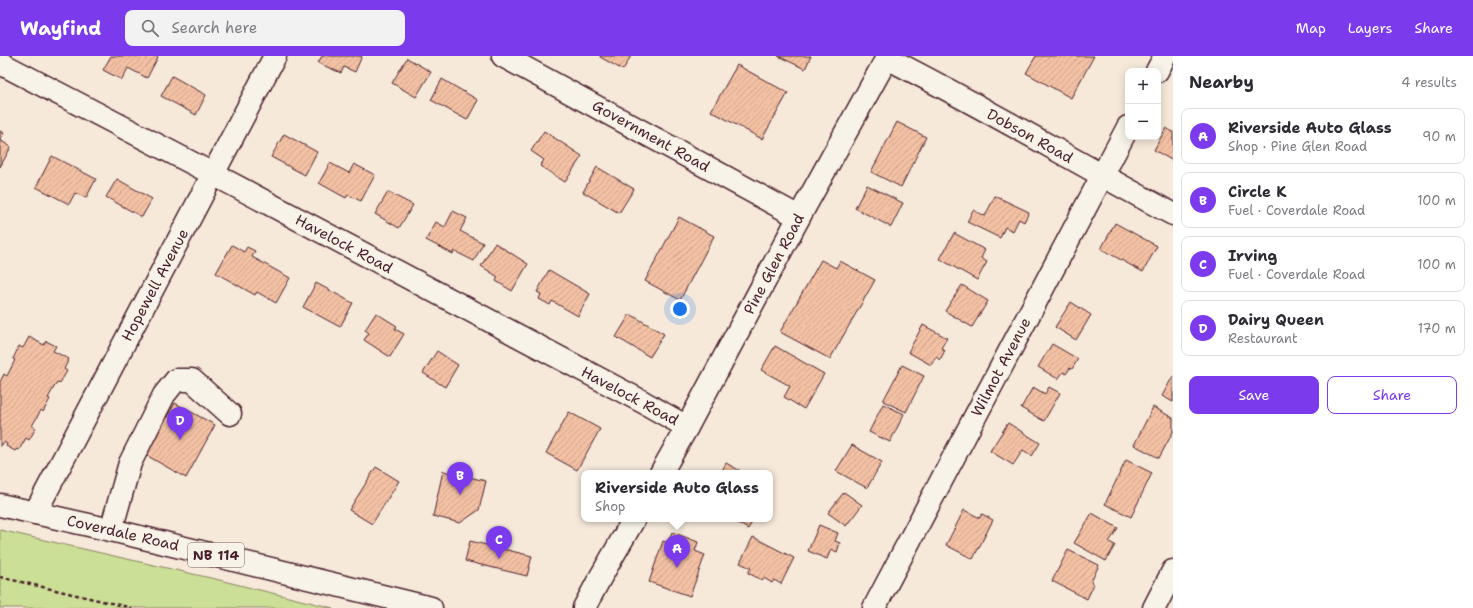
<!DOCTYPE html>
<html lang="en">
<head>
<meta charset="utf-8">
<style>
	:root { --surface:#fff; --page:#f2f2f3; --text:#2b2b33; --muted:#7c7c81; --line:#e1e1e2; --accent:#7c3aed }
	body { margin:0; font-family:"Shantell Sans",sans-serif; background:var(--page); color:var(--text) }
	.controls { position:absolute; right:12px; top:12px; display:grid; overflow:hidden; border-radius:8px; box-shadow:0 2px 10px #0003 }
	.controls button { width:36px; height:36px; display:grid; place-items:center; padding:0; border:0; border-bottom:1px solid var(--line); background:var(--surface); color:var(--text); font:20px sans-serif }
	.you { position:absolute; left:680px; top:253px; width:14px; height:14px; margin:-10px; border:3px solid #fff; border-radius:50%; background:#1a73e8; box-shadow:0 0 0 6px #1a73e833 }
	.badge { display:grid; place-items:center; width:26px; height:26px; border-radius:50%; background:var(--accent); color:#fff; font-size:13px; font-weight:700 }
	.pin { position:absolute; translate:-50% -33px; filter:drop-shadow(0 1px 2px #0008) }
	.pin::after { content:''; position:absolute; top:21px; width:14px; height:12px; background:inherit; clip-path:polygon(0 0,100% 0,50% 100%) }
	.popup { position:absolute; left:581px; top:414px; width:192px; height:52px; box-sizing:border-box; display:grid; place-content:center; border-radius:8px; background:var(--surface); filter:drop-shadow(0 1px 3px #0005); font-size:13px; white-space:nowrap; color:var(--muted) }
	.popup b { font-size:15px; color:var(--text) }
	.popup::after { content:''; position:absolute; left:50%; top:100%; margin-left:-8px; border:8px solid transparent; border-top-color:var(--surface) }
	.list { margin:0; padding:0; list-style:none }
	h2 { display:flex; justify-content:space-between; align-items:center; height:52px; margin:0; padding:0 16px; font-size:17px }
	h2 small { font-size:13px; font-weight:400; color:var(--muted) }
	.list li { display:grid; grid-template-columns:26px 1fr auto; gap:12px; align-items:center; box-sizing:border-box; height:56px; margin:0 8px 8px; padding:0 8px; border:1px solid var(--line); border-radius:8px }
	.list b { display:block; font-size:15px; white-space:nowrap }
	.list p { margin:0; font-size:13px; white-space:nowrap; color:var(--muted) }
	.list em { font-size:13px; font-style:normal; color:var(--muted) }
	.actions { display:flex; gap:8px; padding:12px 16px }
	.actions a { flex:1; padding:9px 0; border:1px solid var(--accent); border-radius:8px; text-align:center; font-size:14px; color:var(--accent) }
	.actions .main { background:var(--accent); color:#fff }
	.icon { flex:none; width:22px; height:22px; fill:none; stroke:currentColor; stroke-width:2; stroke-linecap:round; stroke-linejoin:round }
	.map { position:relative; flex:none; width:1173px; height:552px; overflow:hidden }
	header { display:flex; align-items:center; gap:24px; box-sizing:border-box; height:56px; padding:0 20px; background:var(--accent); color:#fff }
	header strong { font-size:19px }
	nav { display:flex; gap:22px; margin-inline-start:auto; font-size:14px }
	.search { width:280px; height:36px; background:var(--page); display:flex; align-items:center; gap:10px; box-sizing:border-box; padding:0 14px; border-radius:8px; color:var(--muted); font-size:15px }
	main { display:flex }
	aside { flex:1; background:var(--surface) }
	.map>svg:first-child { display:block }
	.park { fill:#cbe096; stroke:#8a8060 }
	.building { fill:url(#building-hatch); stroke:#4a1f2b }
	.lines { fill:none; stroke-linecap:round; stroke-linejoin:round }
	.minor-casing { stroke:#4a1f2b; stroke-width:25 }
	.major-casing { stroke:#4a1f2b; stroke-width:25 }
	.path { stroke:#4a1f2b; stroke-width:2.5; stroke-dasharray:4 3; stroke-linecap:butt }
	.minor { stroke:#f7f3e8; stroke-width:22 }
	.major { stroke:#f7f3e8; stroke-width:22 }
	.labels { text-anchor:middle; stroke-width:3; stroke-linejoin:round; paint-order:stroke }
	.shield { fill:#f7f3e8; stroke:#7e5f64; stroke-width:1 }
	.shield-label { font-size:14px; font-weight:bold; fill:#4a1f2b }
	.street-label { font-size:15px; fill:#4a1f2b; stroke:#f7f3e8 }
</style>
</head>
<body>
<header>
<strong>Wayfind</strong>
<div class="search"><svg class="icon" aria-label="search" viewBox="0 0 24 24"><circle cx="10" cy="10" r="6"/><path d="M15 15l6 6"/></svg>Search here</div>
<nav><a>Map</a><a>Layers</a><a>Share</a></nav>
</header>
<main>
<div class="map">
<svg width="1173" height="552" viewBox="0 0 1173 552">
	<defs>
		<pattern id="building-hatch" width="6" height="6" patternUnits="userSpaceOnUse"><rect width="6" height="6" fill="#f3c1a4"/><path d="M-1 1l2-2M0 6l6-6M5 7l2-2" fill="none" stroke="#d2a58d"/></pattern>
	</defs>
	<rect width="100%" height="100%" fill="#f6e9da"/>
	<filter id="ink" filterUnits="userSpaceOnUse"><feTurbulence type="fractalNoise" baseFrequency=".025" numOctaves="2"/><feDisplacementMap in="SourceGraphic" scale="8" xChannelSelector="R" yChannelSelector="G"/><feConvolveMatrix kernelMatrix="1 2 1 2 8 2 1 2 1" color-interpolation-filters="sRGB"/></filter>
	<g filter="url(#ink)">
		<!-- park -->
		<path class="park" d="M0,474L215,523L333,552H0Z"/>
		<!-- building -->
		<g class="building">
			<path d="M111,0H157L158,1L147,22L128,12L122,24L103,14Z"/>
			<path d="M322,0H362L355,16L344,11L341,17L318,7Z"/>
			<path d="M600,0H631L623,14L600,1Z"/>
			<path d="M778,0H811L805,13Z"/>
			<path d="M1036,0H1094L1071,42L1026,17Z"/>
			<path d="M407,2L431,16L416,41L392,27Z"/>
			<path d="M737,9L788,37L762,83L711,55Z"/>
			<path d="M172,20L206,39L196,59L161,40Z"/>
			<path d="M442,23L478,44L467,64L431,44Z"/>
			<path d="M897,66L926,81L901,131L871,116Z"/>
			<path d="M1166,72L1173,76V105L1154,94Z"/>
			<path d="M0,75L4,77L0,84L11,91L0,111Z"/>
			<path d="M544,75L582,100L565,126L540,110L544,104L531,95Z"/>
			<path d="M284,78L317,96L305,119L271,101Z"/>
			<path d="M52,100L96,123L86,142L75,137L69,148L36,131Z"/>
			<path d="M330,107L349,117L354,108L375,119L361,145L348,139L346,142L319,127Z"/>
			<path d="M597,111L634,133L619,157L583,136Z"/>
			<path d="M117,123L152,143L142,161L106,141Z"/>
			<path d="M867,129L903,147L891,171L855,152Z"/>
			<path d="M388,136L413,149L399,172L375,158Z"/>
			<path d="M995,140L1029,156L1024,166L1019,163L1013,175L1005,171L1000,182L967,166L973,154L985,160Z"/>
			<path d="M453,155L467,162L460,175L483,187L474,205L454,195L453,198L426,184L436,166L445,171Z"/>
			<path d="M679,161L714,180L680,244L645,225Z"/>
			<path d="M1115,167L1157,190L1143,216L1101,193Z"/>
			<path d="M954,177L985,194L981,202L987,206L977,224L940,203Z"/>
			<path d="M495,187L528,208L512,235L496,225L498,221L481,210Z"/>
			<path d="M232,189L244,196L247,191L255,195L252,201L290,222L276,247L257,236L255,239L216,217Z"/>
			<path d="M821,204L836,212L840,205L875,224L830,303L780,276Z"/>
			<path d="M549,214L590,238L578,260L552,245L550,249L539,243L541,238L537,236Z"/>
			<path d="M316,227L353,247L340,271L303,251Z"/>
			<path d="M962,229L988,245L972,271L945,255Z"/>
			<path d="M1071,246L1091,259L1076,284L1055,271Z"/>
			<path d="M376,257L397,270L395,273L404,278L390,301L364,284L369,277L365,274Z"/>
			<path d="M630,258L664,278L650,301L616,281Z"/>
			<path d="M923,269L947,282L941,292L945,294L940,304L936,301L931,309L908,296Z"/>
			<path d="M29,281L44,289L46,285L56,290L53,295L69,303L64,313L67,315L60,327L57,326L48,342L50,343L43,356L41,354L32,370L36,372L29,384L26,382L19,394L17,393L15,395L6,390L7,388L4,386L1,390H0V326L4,318L7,320L15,304L13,303L19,290L23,292Z"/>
			<path d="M1052,288L1078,303L1072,313L1070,312L1066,318L1063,316L1058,323L1038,311Z"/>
			<path d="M775,290L824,318L804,353L784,341L790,330L761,314Z"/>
			<path d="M437,295L458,309L445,331L423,317Z"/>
			<path d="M902,309L924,320L906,356L883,345Z"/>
			<path d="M1173,320V346L1162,340Z"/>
			<path d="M1033,331L1045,338L1049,331L1060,337L1044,365L1021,352Z"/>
			<path d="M175,347L215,369L186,422L146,399Z"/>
			<path d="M883,348L904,358L890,386L869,376Z"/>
			<path d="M1153,351L1173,362V376L1159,402L1134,389Z"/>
			<path d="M569,356L600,373L577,414L546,397Z"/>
			<path d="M1008,367L1040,387L1032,400L1023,394L1013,409L990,395Z"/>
			<path d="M852,389L882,406L867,432L836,415Z"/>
			<path d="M1126,404L1152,417L1131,461L1105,448Z"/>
			<path d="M726,407L744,417H721Z"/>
			<path d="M376,411L399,425L372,468L349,454Z"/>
			<path d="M443,415L486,425L479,454L460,467L433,460Z"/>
			<path d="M844,436L862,449L846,470L828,457Z"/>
			<path d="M964,454L980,462L982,458L993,464L973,503L946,489Z"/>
			<path d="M1092,457L1118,472L1109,486L1115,489L1106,505L1074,487Z"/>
			<path d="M731,463H754L748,473Z"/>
			<path d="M819,469L838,477L835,485L840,487L837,496L831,493L827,503L808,495Z"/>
			<path d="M672,476L698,486L695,495L705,499L690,540L649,526L663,485L668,487Z"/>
			<path d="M753,481L794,502L781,528L774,524L772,527L764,522L762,524L748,517L751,512L740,507Z"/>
			<path d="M470,485L532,500L527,520L465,505Z"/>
			<path d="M1068,494L1099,509L1091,526L1094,528L1087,543L1052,525Z"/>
		</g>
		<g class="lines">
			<defs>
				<g id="minor">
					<path d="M503,0L799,161"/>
					<path d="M887,2C984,51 1077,107 1173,158"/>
					<path d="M0,7L213,118L643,346L687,371"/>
					<path d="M1157,15L1165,0"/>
					<path d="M661,417L687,371L799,161L888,0"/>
					<path d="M35,457L275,0"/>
					<path d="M111,474L130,407L164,339L176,324H192L230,358"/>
					<path d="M584,552L600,522L634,463"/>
					<path d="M874,552L1128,71"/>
					<path d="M1154,552L1173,515"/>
				</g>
				<path id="major" d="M0,449L111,474L431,552"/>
			</defs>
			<!-- minor casing -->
			<use href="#minor" class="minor-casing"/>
			<!-- major casing -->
			<use href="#major" class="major-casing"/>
			<!-- path -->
			<path class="path" d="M0,521L132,552"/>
			<!-- minor -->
			<use href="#minor" class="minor"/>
			<!-- major -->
			<use href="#major" class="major"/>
		</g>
	</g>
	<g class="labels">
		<!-- shield labels -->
		<rect class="shield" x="188" y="487" width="56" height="24" rx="3"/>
		<g class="shield-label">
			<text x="216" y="504">NB 114</text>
		</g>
		<!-- street labels -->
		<g class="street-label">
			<text transform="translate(651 80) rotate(29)" y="5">Government Road</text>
			<text transform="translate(1030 80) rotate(29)" y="5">Dobson Road</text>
			<text transform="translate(344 188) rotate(28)" y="5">Havelock Road</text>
			<text transform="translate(774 208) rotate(-62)" y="5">Pine Glen Road</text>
			<text transform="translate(155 229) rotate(-62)" y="5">Hopewell Avenue</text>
			<text transform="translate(1001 311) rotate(-62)" y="5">Wilmot Avenue</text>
			<text transform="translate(630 340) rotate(28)" y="5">Havelock Road</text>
			<text transform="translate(123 477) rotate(13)" y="5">Coverdale Road</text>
		</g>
	</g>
</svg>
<div class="controls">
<button>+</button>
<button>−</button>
</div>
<div class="you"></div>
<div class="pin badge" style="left:677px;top:512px">A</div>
<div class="popup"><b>Riverside Auto Glass</b>Shop</div>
<div class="pin badge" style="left:460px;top:439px">B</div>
<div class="pin badge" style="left:499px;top:503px">C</div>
<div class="pin badge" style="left:180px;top:384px">D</div>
</div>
<aside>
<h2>Nearby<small>4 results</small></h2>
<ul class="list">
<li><span class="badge">A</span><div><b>Riverside Auto Glass</b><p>Shop · Pine Glen Road</p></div><em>90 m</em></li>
<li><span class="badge">B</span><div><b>Circle K</b><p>Fuel · Coverdale Road</p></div><em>100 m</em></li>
<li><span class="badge">C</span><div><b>Irving</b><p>Fuel · Coverdale Road</p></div><em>100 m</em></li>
<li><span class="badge">D</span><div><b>Dairy Queen</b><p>Restaurant</p></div><em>170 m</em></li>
</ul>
<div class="actions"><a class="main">Save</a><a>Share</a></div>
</aside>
</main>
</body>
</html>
